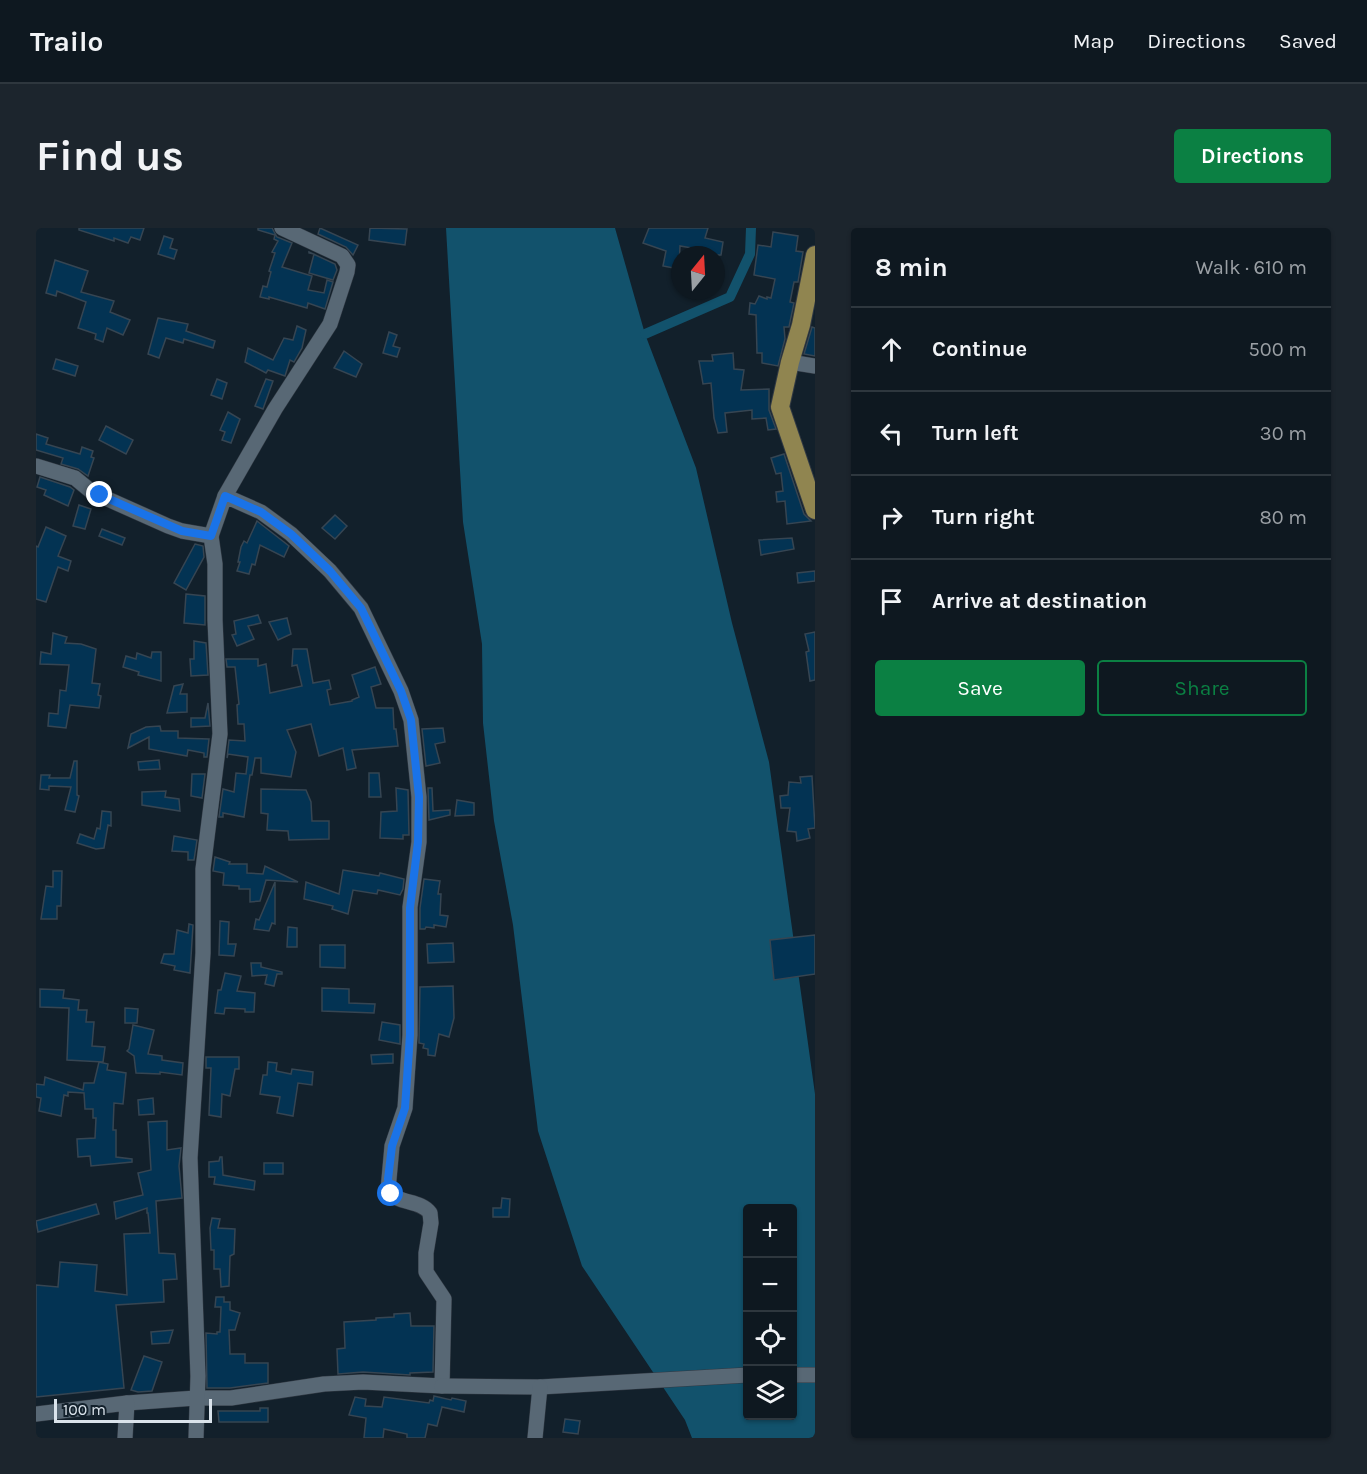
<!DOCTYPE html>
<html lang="en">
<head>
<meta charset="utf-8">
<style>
	:root { --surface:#0e1820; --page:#1c252d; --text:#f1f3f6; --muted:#9ba0a5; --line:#2e373e; --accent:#0b8043 }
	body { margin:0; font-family:Karla,sans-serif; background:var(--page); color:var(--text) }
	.controls { position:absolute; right:18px; bottom:18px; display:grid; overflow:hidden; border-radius:6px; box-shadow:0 2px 4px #0004 }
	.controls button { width:54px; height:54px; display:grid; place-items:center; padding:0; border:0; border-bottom:2px solid var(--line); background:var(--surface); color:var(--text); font:30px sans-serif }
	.compass { position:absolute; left:635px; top:18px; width:54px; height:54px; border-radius:50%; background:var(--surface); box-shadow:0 2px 4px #0004; rotate:18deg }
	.scale { position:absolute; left:18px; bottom:15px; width:158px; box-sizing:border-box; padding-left:6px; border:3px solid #dae3eb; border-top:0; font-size:16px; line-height:21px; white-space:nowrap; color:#dae3eb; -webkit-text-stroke:4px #12202b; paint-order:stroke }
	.stop { position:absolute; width:18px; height:18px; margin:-14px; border:4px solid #1a73e8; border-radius:50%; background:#fff }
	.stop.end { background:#1a73e8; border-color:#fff; box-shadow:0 2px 6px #0008 }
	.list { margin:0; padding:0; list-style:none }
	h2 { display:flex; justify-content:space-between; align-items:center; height:78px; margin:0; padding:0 24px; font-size:26px }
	h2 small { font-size:20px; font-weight:400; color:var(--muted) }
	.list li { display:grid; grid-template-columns:39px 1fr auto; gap:18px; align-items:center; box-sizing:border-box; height:84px; padding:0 24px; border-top:2px solid var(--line) }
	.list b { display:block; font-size:22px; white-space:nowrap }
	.list em { font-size:20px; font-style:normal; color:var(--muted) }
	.actions { display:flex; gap:12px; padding:18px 24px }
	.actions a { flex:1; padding:14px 0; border:2px solid var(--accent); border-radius:6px; text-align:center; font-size:21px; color:var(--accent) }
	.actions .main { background:var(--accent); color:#fff }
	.icon { flex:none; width:33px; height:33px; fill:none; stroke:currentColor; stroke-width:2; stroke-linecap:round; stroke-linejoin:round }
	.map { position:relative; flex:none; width:779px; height:1210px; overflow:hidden; border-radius:6px }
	header { display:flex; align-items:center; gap:36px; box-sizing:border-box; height:84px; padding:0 30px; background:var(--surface); border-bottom:2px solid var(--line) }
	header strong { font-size:28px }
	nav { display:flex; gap:33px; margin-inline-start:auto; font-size:21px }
	.intro { display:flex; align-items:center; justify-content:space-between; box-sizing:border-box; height:144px; padding:0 36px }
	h1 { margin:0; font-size:42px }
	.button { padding:15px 27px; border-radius:6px; background:var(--accent); color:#fff; font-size:21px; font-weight:700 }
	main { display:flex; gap:36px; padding:0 36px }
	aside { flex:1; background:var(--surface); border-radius:6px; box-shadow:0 2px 4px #0004 }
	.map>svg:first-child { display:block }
	.water { fill:#12526c; fill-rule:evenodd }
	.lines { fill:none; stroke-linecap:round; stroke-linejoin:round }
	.canal { stroke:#12526c; stroke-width:10 }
	.building { fill:#033353; stroke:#364552; stroke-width:1.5 }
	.minor-casing { stroke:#313943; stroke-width:16 }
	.major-casing { stroke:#313943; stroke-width:20 }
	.minor { stroke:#586875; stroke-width:15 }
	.major { stroke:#908550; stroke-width:18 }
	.route { stroke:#1a73e8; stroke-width:8 }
</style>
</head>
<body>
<header>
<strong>Trailo</strong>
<nav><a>Map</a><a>Directions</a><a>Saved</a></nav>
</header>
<div class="intro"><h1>Find us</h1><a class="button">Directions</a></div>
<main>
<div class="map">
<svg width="779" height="1210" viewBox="0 0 779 1210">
	<rect width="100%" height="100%" fill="#12202b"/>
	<!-- water -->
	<path class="water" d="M410,0H579L609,106L660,240L696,395L733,534L779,866V1210H656L649,1192L546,1038L502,903L477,697L458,593L447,495L446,416L427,294ZM712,980H756V1188H712Z"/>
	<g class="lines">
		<!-- canal -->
		<path class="canal" d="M609,106L694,69L714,26L715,0"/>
	</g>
	<!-- building -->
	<g class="building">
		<path d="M43,0H108L104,12L95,9L92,15L78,10V13L43,2Z"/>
		<path d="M222,0H236L241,9L256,15L246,39L276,48L272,62L288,65L291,52L297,54L289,81L272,75L271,80L233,69V71L224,69L227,58L231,59L235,44L233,43L239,25L236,24L242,13L238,11L239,7L222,2Z"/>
		<path d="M284,0L322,17L317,27L310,19L282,6Z"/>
		<path d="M334,0L371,1L369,17L333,12Z"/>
		<path d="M613,0H672L669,10L687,14L685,27H661L662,21L644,18L643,41L627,38L630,23L607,15Z"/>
		<path d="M737,4L762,8L760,23L767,24L762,54H758L754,74L758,75L754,94L753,99H748L749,111L742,138L726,135V125H721L720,87L713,86L714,75L719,76L723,68L731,71V69L735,70L739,51L718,47L722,17L735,19Z"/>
		<path d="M128,8L137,11L134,20L141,22L138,31L122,26Z"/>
		<path d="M273,25V24L299,36L301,42L297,52L273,45L278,26Z"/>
		<path d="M19,32L52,43L45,64L78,73L74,84L94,92L87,107L71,100L67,114L59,111L60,106L42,100L50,74L21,63L20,68L10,65Z"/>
		<path d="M122,90L152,96L150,103L179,113L177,120L148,111L147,115L130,110L123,130L112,126Z"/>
		<path d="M261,98L270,102L266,120L258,134L254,132L249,148L232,142L230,145L209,134L212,120L237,132L248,110L257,112Z"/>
		<path d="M776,99L779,100V128L768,126Z"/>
		<path d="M353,104L361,107L357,118L364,120L361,129L347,125Z"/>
		<path d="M308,123L326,136L320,149L298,140Z"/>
		<path d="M697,125L698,141L708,142L705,162L733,161V182L740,201L732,202L730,190L716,191V182L689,185L691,204L682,205L678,190L675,155L667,156L663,133H677L676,127Z"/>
		<path d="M20,131L42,138L39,148L17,141Z"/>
		<path d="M181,151L191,155L186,171L175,167Z"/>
		<path d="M230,151L237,153L227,181L219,178Z"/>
		<path d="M192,184L204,191L195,215L186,212L189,204L184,202Z"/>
		<path d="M70,198L97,212L90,226L63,212Z"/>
		<path d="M0,206L12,210L10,216L44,226L46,219L57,223L55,229L58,230L52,248L42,241L25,236L27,230L0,222Z"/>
		<path d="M748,226L768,286L775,293L751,296L749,273L741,274L740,264L747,263L745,245L740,246L735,230Z"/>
		<path d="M4,249L34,259L38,262L32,278L8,267L10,262L1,259Z"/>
		<path d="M43,277L55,281L49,301L37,298Z"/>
		<path d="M299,287L311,298L299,311L286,300Z"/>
		<path d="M221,293L253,318L248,329L224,317L219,337L216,336L213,346L201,343L204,334H202L205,319L208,313L211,315Z"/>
		<path d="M10,299L30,308L22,328L35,333L32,343L22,339L10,374L0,371V318L2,319Z"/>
		<path d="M66,301L89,310L86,317L63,308Z"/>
		<path d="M756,310L758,321L725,327L723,312Z"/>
		<path d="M159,316L167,318L168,329L150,362L138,355Z"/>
		<path d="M779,343V353L762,355L761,345Z"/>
		<path d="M150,366L169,368V397L148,395Z"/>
		<path d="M222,387L225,395L212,398L218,411L201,418L196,407L200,406L198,393Z"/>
		<path d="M251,390L255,406L242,412L233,394Z"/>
		<path d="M779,404V452L774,453L770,424L773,423L769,406Z"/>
		<path d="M17,405L31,409L29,415L45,416L60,421L56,455L64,456L62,467L65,468L63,480L34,477L30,500L12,498L13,485L22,486L24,462L30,463L33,437L4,436L5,424L15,426Z"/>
		<path d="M158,413L170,415L172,447L155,448L154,431H158Z"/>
		<path d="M257,421H271L277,455L293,452L295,461L291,462L294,477L316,473V472L323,469L316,447L339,439L345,456L335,459L340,480H357L358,501H360L362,518L316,522L320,540L311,542L307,520L283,528L275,496L251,502L260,524L255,549L225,545V530H219L216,547H214L208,589L187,585V589H183L187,561L198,564L200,545L210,546L212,529L192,526L191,530L193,512L209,513L208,496H202L201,477L203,476L199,439H191L190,431H222V438L230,436L234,465L266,458L261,437L256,438Z"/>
		<path d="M116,424H125V453L102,447L103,444L87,439L90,428L100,431L101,425L115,430Z"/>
		<path d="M147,456L144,466H151V484L131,485L138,458Z"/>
		<path d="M172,475L174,498L155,499V490H169Z"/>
		<path d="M124,498L125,503H142V510L173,511L171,529H168V525L152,522L151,528L113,521V509L92,520L95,506L110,499Z"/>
		<path d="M407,500L409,514L399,516L404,535L390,538L386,501Z"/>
		<path d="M123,532L124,541L103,542L102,534Z"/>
		<path d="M38,533H41V567L43,568L39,584L29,582L35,559L13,558V562L4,561L5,547H14L13,550H34Z"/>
		<path d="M333,545H343L345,569H333Z"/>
		<path d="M156,546H169L166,570L155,568Z"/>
		<path d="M776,548L779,600L772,601L774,610L761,613L760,604L751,603L754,580H745L744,568L752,567L753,554L765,555L764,549Z"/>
		<path d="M360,560L372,562L373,607H367V611L344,610L345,584L361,583Z"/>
		<path d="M392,560H396L397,583L414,582V587L393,592Z"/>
		<path d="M225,561L270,562L275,574L276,593H293V611L253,612L252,603L231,602L232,586L225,585Z"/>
		<path d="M130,563L129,569L143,571L144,583L106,577V564Z"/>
		<path d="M421,572L438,575V587L419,588Z"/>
		<path d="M66,583L75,584V598L72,597L68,620L60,621L41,615L44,606L58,611L61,600L64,601Z"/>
		<path d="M138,608L161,612L158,632H152V624L136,623Z"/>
		<path d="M179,629L194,634L193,636H211V645L227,646L229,638L262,654L230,652L224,673L214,674V661H203V658L187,657L188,645L177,643Z"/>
		<path d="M307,642L343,648L344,645L368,651L367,661L364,667L342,662L341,666L317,662L312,686L296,681L297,678L268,671L270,654L303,666Z"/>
		<path d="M17,643H26L25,678H21V691H5L10,658L17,659Z"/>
		<path d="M388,651L404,653L402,666H405L404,687L412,688L410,699L398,697V700L390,699L389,701H384V680Z"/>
		<path d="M239,654V696L236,695L233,703L218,701L220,691L223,692Z"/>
		<path d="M184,693L193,694L192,716H200L198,728L183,727Z"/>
		<path d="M153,696L157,697L154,745L138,742L139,738L125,735L128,726H138L141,702L152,705Z"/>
		<path d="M252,699L261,700V719H251Z"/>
		<path d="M779,707V746L738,752L734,712Z"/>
		<path d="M417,715L418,734L392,735L391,716Z"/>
		<path d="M284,717H309V740L284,739Z"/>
		<path d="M215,735H225V739L246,744V746H241L238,758L229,756L231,747L216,748Z"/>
		<path d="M189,745L205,748L201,763L219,765L218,784H209V781L189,780L188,786L179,785L182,762H185Z"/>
		<path d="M417,758L418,790L413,809L403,806L399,828L392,827V821L387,820L388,816L383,815L384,759Z"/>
		<path d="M286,760L313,761V775L339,776L338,785L286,783Z"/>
		<path d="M4,761L28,762L27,770L43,772L42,782H51L50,794H58L56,818L69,819L67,834L31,832L33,780L4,779Z"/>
		<path d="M89,780L102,781L101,795H89Z"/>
		<path d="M346,794L364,797V816L343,812Z"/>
		<path d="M97,797L118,802L112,826L126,828V832L147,835L146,847L124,844V846L100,845L98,828L91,823L93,821Z"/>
		<path d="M357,826V835L336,836L335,827Z"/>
		<path d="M170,829H203V841H199L194,868L186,866L185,889L173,887L175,840H170Z"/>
		<path d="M63,834L72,836L71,842L90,845L87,876L78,875L77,902H80V929L96,931V934L55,938L54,928L42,929L41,911L59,910L60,890H57V881H49L48,865L32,864V868L28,867L25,888L3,883L5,870L0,869V856L8,857L9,849L47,862L48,855H58Z"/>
		<path d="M232,834L241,835L240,843L255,846L256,841L277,844L276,857L262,855L257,888L241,885L244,869L224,866L227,847H231Z"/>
		<path d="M117,870L118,886L103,887L102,872Z"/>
		<path d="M131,893V922L145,920L143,938L146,970L120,973L123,1025L139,1026L141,1051L127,1052L128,1074L80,1077L88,1160L0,1169V1057L22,1059L24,1034L61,1037L59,1063L91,1067L88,1006L114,1005L112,985H111V980L80,991L78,974L107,967L102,945L115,942L112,894Z"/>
		<path d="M184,929H186L187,947L219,953L218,962L178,956L179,949H173V934L183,933Z"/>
		<rect x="228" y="935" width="19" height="11"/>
		<path d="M466,970L474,971L473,989H457V980H465Z"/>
		<path d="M60,976L63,986L2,1004L0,993Z"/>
		<path d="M176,990L184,991L182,1000L199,1001L198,1026L194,1028L193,1058L185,1059L184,1041H178V1022H175L174,1000Z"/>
		<path d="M180,1069H188V1074H194V1082L204,1085L199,1102H193L194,1126H209V1135H232V1155L194,1160H171L170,1105L181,1106V1104H184L185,1079H179Z"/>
		<path d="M374,1085L375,1098H398L397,1144L374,1145V1147L327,1144L302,1146L301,1121L309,1120L308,1094L340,1092V1090L358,1089V1086Z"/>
		<path d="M137,1102L133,1115L116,1116L115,1104Z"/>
		<path d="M108,1128L126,1134L116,1163L102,1164L95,1162Z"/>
		<path d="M398,1168L415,1172L416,1170L430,1173L428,1184L406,1179L401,1198L392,1196L389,1210H371V1206L348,1201L347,1210H328L330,1190L313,1187L319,1169L330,1171L329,1178L346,1179L348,1169L393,1175L394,1172L397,1173Z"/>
		<path d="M224,1180H232V1194H183L182,1183H224Z"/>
		<path d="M529,1191L544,1193L542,1206L527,1204Z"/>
	</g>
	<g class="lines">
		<defs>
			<g id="minor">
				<path d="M754,134L779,138"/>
				<path d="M0,238L39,250L56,264L132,298L146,303L175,308L189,268L225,284L255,306L294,343L325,380L365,463L375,492L383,569V614L374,679V807L369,880L356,918L352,962C361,977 384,971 394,985L395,995L390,1025V1044L408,1071L406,1158L327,1154L288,1156L195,1170H160L91,1175"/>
				<path d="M189,268L239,181L294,96L311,44L312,37L306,28L246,0"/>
				<path d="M756,1147H779"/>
				<path d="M406,1158L504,1159L712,1147"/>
				<path d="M0,1186L91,1175L89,1210"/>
				<path d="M160,1210L162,1148L154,930L167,725V641L184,506L179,392V336L175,308"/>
				<path d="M499,1210L504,1159"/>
			</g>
			<path id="major" d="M779,27L765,97L754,134L744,179L779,282"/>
		</defs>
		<!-- minor casing -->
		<use href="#minor" class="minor-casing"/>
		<!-- major casing -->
		<use href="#major" class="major-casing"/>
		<!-- minor -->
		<use href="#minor" class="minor"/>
		<!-- major -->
		<use href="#major" class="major"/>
	</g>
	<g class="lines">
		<!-- route -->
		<path class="route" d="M64,267L146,303L175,308L189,268L225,284L255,306L294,343L325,380L365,463L375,492L383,569L382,614L374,680V807L369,880L356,918L352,951L355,966"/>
	</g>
</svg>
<div class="controls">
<button>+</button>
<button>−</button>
<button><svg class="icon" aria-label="locate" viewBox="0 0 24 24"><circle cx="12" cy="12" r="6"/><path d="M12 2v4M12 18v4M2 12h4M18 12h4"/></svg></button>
<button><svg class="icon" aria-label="layers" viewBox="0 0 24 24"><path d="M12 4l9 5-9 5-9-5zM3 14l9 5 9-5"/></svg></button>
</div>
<svg class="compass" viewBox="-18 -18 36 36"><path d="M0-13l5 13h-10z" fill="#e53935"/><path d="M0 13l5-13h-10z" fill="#9ba0a5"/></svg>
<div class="scale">100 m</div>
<div class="stop" style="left:355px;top:966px"></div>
<div class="stop end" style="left:64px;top:267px"></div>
</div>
<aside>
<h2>8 min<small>Walk · 610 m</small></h2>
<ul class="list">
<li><svg class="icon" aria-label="ahead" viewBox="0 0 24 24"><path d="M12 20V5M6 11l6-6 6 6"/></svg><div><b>Continue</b></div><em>500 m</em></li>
<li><svg class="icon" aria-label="left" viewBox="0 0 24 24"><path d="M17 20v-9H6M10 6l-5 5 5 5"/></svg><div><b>Turn left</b></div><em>30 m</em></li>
<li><svg class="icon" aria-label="right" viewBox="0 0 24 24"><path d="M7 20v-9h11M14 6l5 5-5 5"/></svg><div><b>Turn right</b></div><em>80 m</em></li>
<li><svg class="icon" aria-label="arrive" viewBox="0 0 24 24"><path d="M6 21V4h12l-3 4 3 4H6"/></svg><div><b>Arrive at destination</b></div></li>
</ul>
<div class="actions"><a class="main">Save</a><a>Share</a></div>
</aside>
</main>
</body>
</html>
